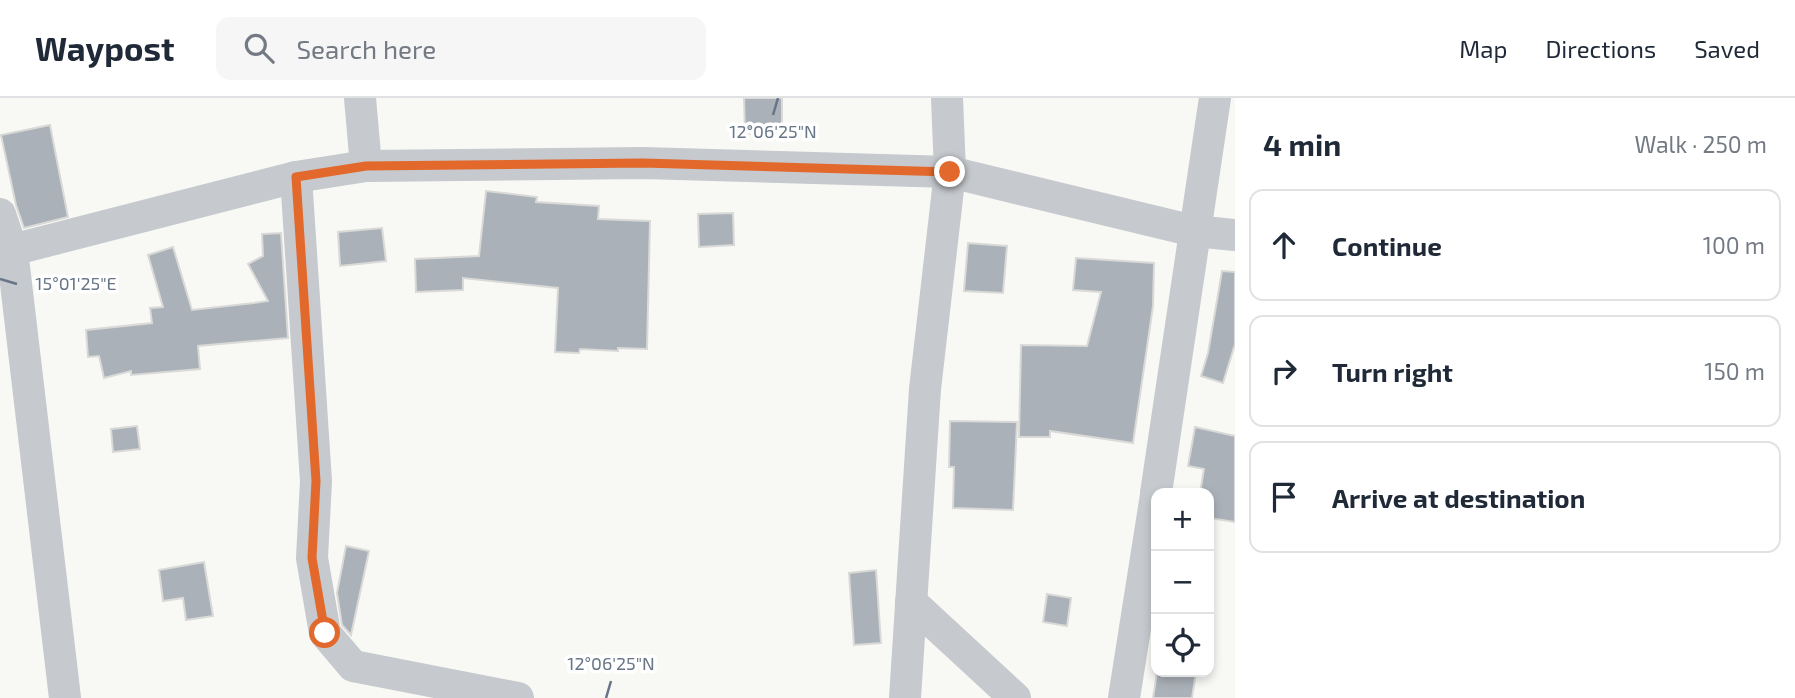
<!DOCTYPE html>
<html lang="en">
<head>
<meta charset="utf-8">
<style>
	:root { --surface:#fff; --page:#f6f6f7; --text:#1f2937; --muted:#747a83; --line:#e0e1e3 }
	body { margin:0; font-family:"Exo 2",sans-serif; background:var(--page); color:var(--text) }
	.controls { position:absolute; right:21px; bottom:21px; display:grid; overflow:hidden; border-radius:14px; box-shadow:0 4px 10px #0003 }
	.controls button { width:63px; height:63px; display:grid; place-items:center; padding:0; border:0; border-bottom:2px solid var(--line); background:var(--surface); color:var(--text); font:35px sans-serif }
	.stop { position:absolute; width:21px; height:21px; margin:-16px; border:5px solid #e2682b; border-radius:50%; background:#fff }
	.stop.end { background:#e2682b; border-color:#fff; box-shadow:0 2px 7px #0008 }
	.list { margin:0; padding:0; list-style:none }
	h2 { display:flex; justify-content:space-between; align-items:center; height:91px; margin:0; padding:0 28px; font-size:30px }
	h2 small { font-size:23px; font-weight:400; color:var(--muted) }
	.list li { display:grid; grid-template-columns:46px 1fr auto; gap:21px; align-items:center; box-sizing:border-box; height:112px; margin:0 14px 14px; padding:0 14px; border:2px solid var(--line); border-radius:14px }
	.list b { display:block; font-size:26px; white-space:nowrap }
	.list em { font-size:23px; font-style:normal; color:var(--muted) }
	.icon { flex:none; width:38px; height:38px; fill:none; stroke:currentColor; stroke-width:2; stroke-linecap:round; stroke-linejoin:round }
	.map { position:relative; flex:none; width:1235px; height:600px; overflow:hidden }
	header { display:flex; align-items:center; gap:42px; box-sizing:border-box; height:98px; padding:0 35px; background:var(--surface); border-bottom:2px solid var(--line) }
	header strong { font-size:33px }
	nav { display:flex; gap:38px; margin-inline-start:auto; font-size:24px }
	.search { width:490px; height:63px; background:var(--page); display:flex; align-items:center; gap:18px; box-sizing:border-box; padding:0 24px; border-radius:14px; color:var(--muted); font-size:26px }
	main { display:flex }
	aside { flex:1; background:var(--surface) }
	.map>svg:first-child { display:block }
	.building { fill:#aab1b8; stroke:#d9dad8; stroke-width:2 }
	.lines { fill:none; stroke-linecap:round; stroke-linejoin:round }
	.minor { stroke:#c6c9cd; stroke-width:32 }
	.route { stroke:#e2682b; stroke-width:9 }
	.ticks { fill:none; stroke:#677586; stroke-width:2.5 }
	.ticks-label { font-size:18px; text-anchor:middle; fill:#677586; stroke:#fff; stroke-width:7; stroke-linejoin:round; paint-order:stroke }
</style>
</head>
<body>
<header>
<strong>Waypost</strong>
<div class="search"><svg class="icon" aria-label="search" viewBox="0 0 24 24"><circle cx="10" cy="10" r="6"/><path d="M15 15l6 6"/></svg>Search here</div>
<nav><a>Map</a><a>Directions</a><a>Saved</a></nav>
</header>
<main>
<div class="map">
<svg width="1235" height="600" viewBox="0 0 1235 600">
	<rect width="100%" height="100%" fill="#f8f8f5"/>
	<!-- building -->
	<g class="building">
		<path d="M744,0H782V35L745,36Z"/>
		<path d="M50,27L68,119L24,130L16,107L1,37Z"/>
		<path d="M486,93L537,99L536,104L599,108L598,121L650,123L647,251L618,250V253L580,251L579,255L555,254L558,190L463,180V192L416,194L415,161L479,158Z"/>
		<path d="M733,115L734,147L699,149L698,116Z"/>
		<path d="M382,130L386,163L340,168L338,134Z"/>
		<path d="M281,135L288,240L198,248L200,271L131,277V273L104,280L99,258L88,259L86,232L152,225L150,210L163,209L148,157L173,149L192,212L254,205L268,203L248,166L263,158L262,136Z"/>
		<path d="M968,145L1007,148L1003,195L964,193Z"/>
		<path d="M1076,160L1154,165L1153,208L1133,345L1050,333V339H1019L1021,247L1087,248L1101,194L1073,192Z"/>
		<path d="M1222,173L1235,174V246L1223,285L1201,278L1208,255Z"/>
		<path d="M950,323L1017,324L1013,412L953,410L954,369H949Z"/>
		<path d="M137,328L140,351L113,354L111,331Z"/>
		<path d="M1195,329L1235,338V424L1209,420V395H1200L1204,371L1188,368Z"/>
		<path d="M346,448L369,453L351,537L342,527L337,495Z"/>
		<path d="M204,464L213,518L186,522L183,500L163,503L159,472Z"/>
		<path d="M876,472L881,545L854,547L849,475Z"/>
		<path d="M1047,496L1071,500L1067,528L1043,524Z"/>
		<path d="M1157,574H1196L1192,600H1153Z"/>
	</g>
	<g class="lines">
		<!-- minor -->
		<g class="minor">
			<path d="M360,0L366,68"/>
			<path d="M296,79L316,383L312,460L325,535L353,568L518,600"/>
			<path d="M0,116L12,152L65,600"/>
			<path d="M0,155L296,79L366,68L643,65L950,74L1194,133L1235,137"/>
			<path d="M1156,395L1215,0"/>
			<path d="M911,504L1015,600"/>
			<path d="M905,600L925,291L950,74L947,0"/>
			<path d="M1124,600L1156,397"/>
		</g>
	</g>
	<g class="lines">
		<!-- route -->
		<path class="route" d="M325,535L312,460L316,383L296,79L366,68L643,65L950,74"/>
	</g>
	<!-- ticks -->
	<path class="ticks" d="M773,17L778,0M0,181L17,186M606,600L611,583"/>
	<g class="ticks-label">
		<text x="773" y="40">12°06'25"N</text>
		<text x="76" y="192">15°01'25"E</text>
		<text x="611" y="572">12°06'25"N</text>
	</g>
</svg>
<div class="controls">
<button>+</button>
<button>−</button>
<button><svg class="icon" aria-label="locate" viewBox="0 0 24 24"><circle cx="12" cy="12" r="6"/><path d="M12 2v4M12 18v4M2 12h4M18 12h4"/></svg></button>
</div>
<div class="stop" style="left:325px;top:535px"></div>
<div class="stop end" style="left:950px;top:74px"></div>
</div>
<aside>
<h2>4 min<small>Walk · 250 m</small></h2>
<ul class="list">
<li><svg class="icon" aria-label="ahead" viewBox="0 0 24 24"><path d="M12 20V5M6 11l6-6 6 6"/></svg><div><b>Continue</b></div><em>100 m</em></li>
<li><svg class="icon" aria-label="right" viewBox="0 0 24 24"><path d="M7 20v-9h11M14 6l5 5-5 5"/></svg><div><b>Turn right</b></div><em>150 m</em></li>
<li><svg class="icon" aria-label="arrive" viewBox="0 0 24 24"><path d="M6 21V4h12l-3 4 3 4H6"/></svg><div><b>Arrive at destination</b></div></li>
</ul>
</aside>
</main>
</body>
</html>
